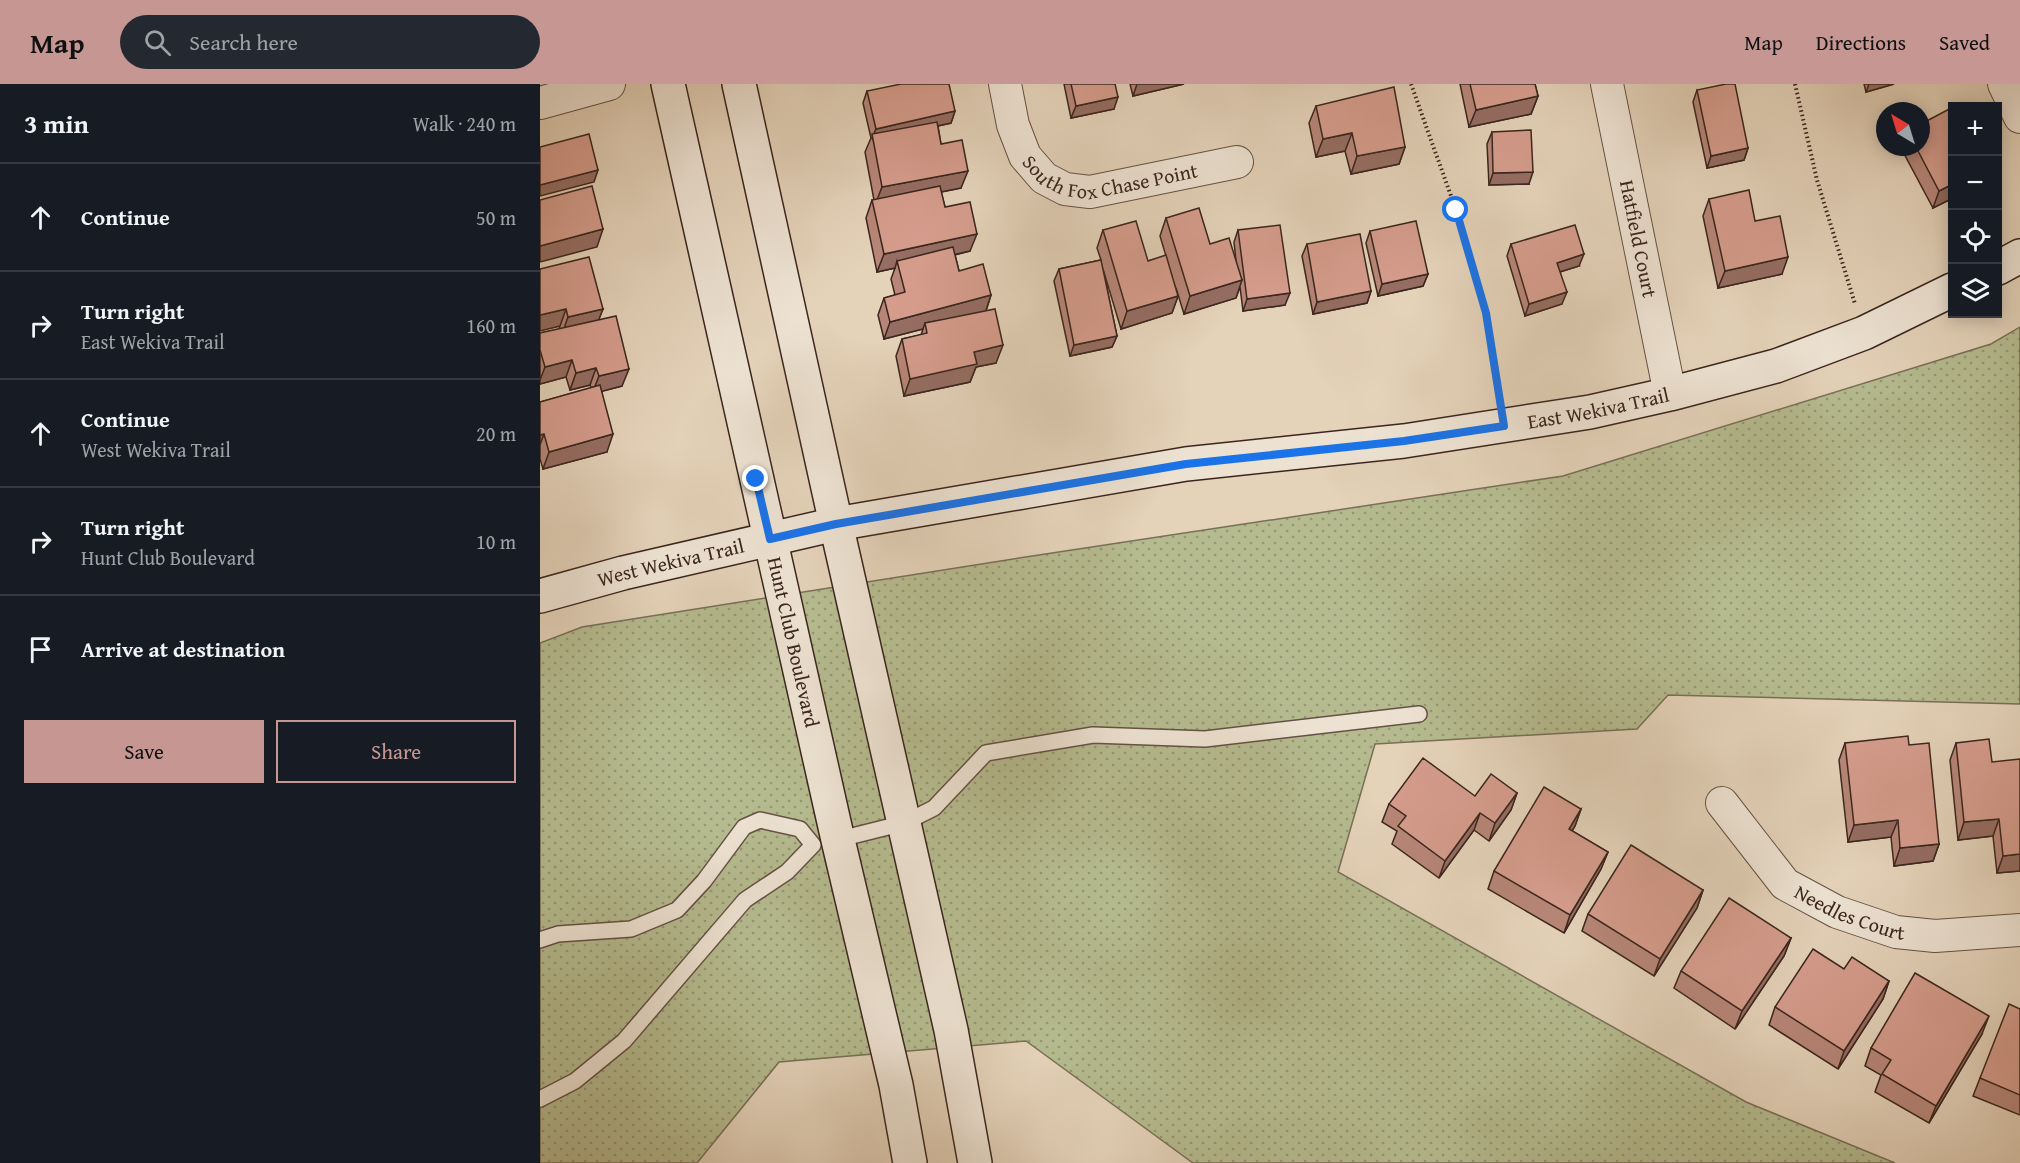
<!DOCTYPE html>
<html lang="en">
<head>
<meta charset="utf-8">
<style>
	:root { --surface:#171b24; --page:#242831; --text:#f1f3f6; --muted:#9ea1a6; --line:#363941; --accent:#c59692 }
	body { margin:0; font-family:"Gentium Book Plus",serif; background:var(--page); color:var(--text) }
	.controls { position:absolute; right:18px; top:18px; display:grid; overflow:hidden; border-radius:0px; box-shadow:0 3px 15px #0003 }
	.controls button { width:54px; height:54px; display:grid; place-items:center; padding:0; border:0; border-bottom:2px solid var(--line); background:var(--surface); color:var(--text); font:30px sans-serif }
	.compass { position:absolute; left:1336px; top:18px; width:54px; height:54px; border-radius:50%; background:var(--surface); box-shadow:0 3px 15px #0003; rotate:322deg }
	.stop { position:absolute; width:18px; height:18px; margin:-14px; border:4px solid #1a73e8; border-radius:50%; background:#fff }
	.stop.end { background:#1a73e8; border-color:#fff; box-shadow:0 2px 6px #0008 }
	.list { margin:0; padding:0; list-style:none }
	h2 { display:flex; justify-content:space-between; align-items:center; height:78px; margin:0; padding:0 24px; font-size:26px }
	h2 small { font-size:20px; font-weight:400; color:var(--muted) }
	.list li { display:grid; grid-template-columns:39px 1fr auto; gap:18px; align-items:center; box-sizing:border-box; height:108px; padding:0 24px; border-top:2px solid var(--line) }
	.list b { display:block; font-size:22px; white-space:nowrap }
	.list p { margin:0; font-size:20px; white-space:nowrap; color:var(--muted) }
	.list em { font-size:20px; font-style:normal; color:var(--muted) }
	.actions { display:flex; gap:12px; padding:18px 24px }
	.actions a { flex:1; padding:14px 0; border:2px solid var(--accent); border-radius:0px; text-align:center; font-size:21px; color:var(--accent) }
	.actions .main { background:var(--accent); color:#111 }
	.icon { flex:none; width:33px; height:33px; fill:none; stroke:currentColor; stroke-width:2; stroke-linecap:round; stroke-linejoin:round }
	.map { position:relative; flex:none; width:1480px; height:1079px; overflow:hidden }
	header { display:flex; align-items:center; gap:36px; box-sizing:border-box; height:84px; padding:0 30px; background:var(--accent); color:#111 }
	header strong { font-size:28px }
	nav { display:flex; gap:33px; margin-inline-start:auto; font-size:21px }
	.search { width:420px; height:54px; background:var(--page); display:flex; align-items:center; gap:15px; box-sizing:border-box; padding:0 21px; border-radius:33px; color:var(--muted); font-size:22px }
	main { display:flex }
	aside { flex:1; background:var(--surface) }
	.map>svg:first-child { display:block }
	.grass { fill:url(#grass-dots); stroke:#787056; stroke-width:1.5 }
	.lines { fill:none; stroke-linecap:round; stroke-linejoin:round }
	.lane-casing { stroke:#655145; stroke-width:18 }
	.street-casing { stroke:#655145; stroke-width:34 }
	.secondary-casing { stroke:#3b261e; stroke-width:36 }
	.path { stroke:#3b261e; stroke-width:4; stroke-dasharray:1.5 3; stroke-linecap:butt }
	.lane { stroke:#ede2d2; stroke-width:15 }
	.street { stroke:#ede2d2; stroke-width:32 }
	.secondary { stroke:#ede2d2; stroke-width:33 }
	.wall { fill:#b78678; stroke:#3b261e; stroke-width:1.5 }
	.shaded-wall { fill:#956d62; stroke:#3b261e; stroke-width:1.5 }
	.building { fill:#d59c8c; stroke:#3b261e; stroke-width:1.5 }
	.route { stroke:#1a73e8; stroke-width:8 }
	.labels { text-anchor:middle; stroke-width:4.5; stroke-linejoin:round; paint-order:stroke }
	.street-label { font-size:20px; fill:#3b261e; stroke:#ede2d2 }
</style>
</head>
<body>
<header>
<strong>Map</strong>
<div class="search"><svg class="icon" aria-label="search" viewBox="0 0 24 24"><circle cx="10" cy="10" r="6"/><path d="M15 15l6 6"/></svg>Search here</div>
<nav><a>Map</a><a>Directions</a><a>Saved</a></nav>
</header>
<main>
<aside>
<h2>3 min<small>Walk · 240 m</small></h2>
<ul class="list">
<li><svg class="icon" aria-label="ahead" viewBox="0 0 24 24"><path d="M12 20V5M6 11l6-6 6 6"/></svg><div><b>Continue</b></div><em>50 m</em></li>
<li><svg class="icon" aria-label="right" viewBox="0 0 24 24"><path d="M7 20v-9h11M14 6l5 5-5 5"/></svg><div><b>Turn right</b><p>East Wekiva Trail</p></div><em>160 m</em></li>
<li><svg class="icon" aria-label="ahead" viewBox="0 0 24 24"><path d="M12 20V5M6 11l6-6 6 6"/></svg><div><b>Continue</b><p>West Wekiva Trail</p></div><em>20 m</em></li>
<li><svg class="icon" aria-label="right" viewBox="0 0 24 24"><path d="M7 20v-9h11M14 6l5 5-5 5"/></svg><div><b>Turn right</b><p>Hunt Club Boulevard</p></div><em>10 m</em></li>
<li><svg class="icon" aria-label="arrive" viewBox="0 0 24 24"><path d="M6 21V4h12l-3 4 3 4H6"/></svg><div><b>Arrive at destination</b></div></li>
</ul>
<div class="actions"><a class="main">Save</a><a>Share</a></div>
</aside>
<div class="map">
<svg width="1480" height="1079" viewBox="0 0 1480 1079">
	<defs>
		<pattern id="grass-dots" width="8" height="8" patternUnits="userSpaceOnUse" patternTransform="scale(1.5)"><rect width="8" height="8" fill="#b5bb8f"/><path d="M2 2h.1M6 6h.1" fill="none" stroke="#949874" stroke-width="1.8" stroke-linecap="round"/></pattern>
	</defs>
	<rect width="100%" height="100%" fill="#e4d2b9"/>
	<filter id="stains"><feTurbulence type="fractalNoise" baseFrequency=".00333" numOctaves="4"/><feColorMatrix values="0 0 0 0 .2 0 0 0 0 .09 0 0 0 0 .02 0 0 0 .5 -.17"/></filter>
	<radialGradient id="worn" r=".72"><stop offset=".6" stop-color="#630" stop-opacity="0"/><stop offset="1" stop-color="#630" stop-opacity=".3"/></radialGradient>
	<!-- grass -->
	<path class="grass" d="M1480,243V620L1128,611L1097,645L835,660L798,788L1206,1018L1355,1079H653L486,957L239,978L157,1079H0V559L42,543L479,474L1023,392L1451,260Z"/>
	<g class="lines">
		<defs>
			<g id="lane">
				<path d="M296,756L364,739L394,724L446,669L553,651L665,655L879,630"/>
				<path d="M0,856L18,850L91,845L137,826L164,797L204,743L220,736L260,745L273,761L247,788L205,816L84,957L35,997L0,1015"/>
			</g>
			<g id="street">
				<path id="s1" d="M465,0L473,41L485,72L504,94L525,105L550,108L697,78"/>
				<path id="s2" d="M1067,0L1130,310"/>
				<path d="M1464,0L1480,33"/>
				<path d="M0,19L69,0"/>
				<path id="s3" d="M1182,719L1245,800L1297,828L1356,848L1395,852L1480,846"/>
			</g>
			<g id="secondary">
				<path id="s4" d="M128,0L298,756L356,1001L370,1079"/>
				<path d="M199,0L296,440L411,946L435,1079"/>
				<path d="M1458,184L1480,172"/>
				<path id="s5" d="M0,512L83,489L296,440L646,380L864,357L1050,328L1130,310L1236,282L1324,249L1412,206"/>
			</g>
		</defs>
		<!-- lane casing -->
		<use href="#lane" class="lane-casing"/>
		<!-- street casing -->
		<use href="#street" class="street-casing"/>
		<!-- secondary casing -->
		<use href="#secondary" class="secondary-casing"/>
		<!-- path -->
		<g class="path">
			<path d="M871,0L916,126L946,229L959,313"/>
			<path d="M1255,0L1277,96L1315,220"/>
		</g>
		<!-- lane -->
		<use href="#lane" class="lane"/>
		<!-- street -->
		<use href="#street" class="street"/>
		<!-- secondary -->
		<use href="#secondary" class="secondary"/>
	</g>
	<!-- wall -->
	<g class="wall">
		<path d="M524,0H575L574,25L531,34Z"/>
		<path d="M590,0H644L593,12Z"/>
		<path d="M920,0H995L998,12L991,30L929,43Z"/>
		<path d="M1324,0H1354L1326,8Z"/>
		<path d="M1157,6L1208,64L1204,76L1167,84L1153,18Z"/>
		<path d="M327,7L415,27L411,39L398,42L401,60L421,104L401,108L405,123L430,167L415,171L419,187L451,211L446,227L456,279L436,283L430,298L364,312L356,272L362,255L381,251L383,245L344,255L338,231L344,214L355,211L351,195L355,184L337,188L326,134L332,116H334L325,68L331,54L323,19Z"/>
		<path d="M776,22L865,63L859,80L811,90L805,67L776,73L769,39Z"/>
		<path d="M952,48L989,100L949,101L947,60Z"/>
		<path d="M1361,63H1381L1413,114L1393,124L1361,64Z"/>
		<path d="M1169,115L1215,137L1242,190L1178,204L1163,132Z"/>
		<path d="M626,134L696,177L694,158L698,146L745,221L703,227L700,203L696,214L644,230L636,204L638,212L632,229L581,245L563,185L577,252L572,263L530,272L514,197L519,185L561,176L557,164L563,146L608,177L626,172L620,152Z"/>
		<path d="M830,147L888,190L883,202L838,212L826,159Z"/>
		<path d="M767,160L831,207L827,219L773,230L762,172Z"/>
		<path d="M971,160L1039,182L1020,188L1022,220L985,232L967,172Z"/>
		<path d="M0,185L63,225L58,236L82,302L62,307L67,368L3,385L0,375V318L51,304L50,301L30,306L26,293L0,300V249L20,245Z"/>
		<path d="M1305,659L1369,661L1399,760L1393,777L1354,782L1351,753L1308,758L1299,676Z"/>
		<path d="M1416,659L1452,678L1480,787L1457,789L1453,752L1418,756L1410,676Z"/>
		<path d="M977,709L971,726L949,757L934,746L899,794L852,760L857,747L842,738L849,720L935,712Z"/>
		<path d="M1041,725L1035,742L1032,747L1068,768L1061,785L1024,849L948,805L954,787Z"/>
		<path d="M1163,806L1157,824L1114,892L1042,847L1048,830Z"/>
		<path d="M1251,854L1244,872L1195,945L1134,904L1141,887Z"/>
		<path d="M1304,885L1349,897L1343,915L1298,985L1229,941L1235,923Z"/>
		<path d="M1480,925V1031L1433,1012L1440,994Z"/>
		<path d="M1442,950L1389,1039L1335,1008L1341,991L1325,982L1331,964Z"/>
	</g>
	<!-- shaded-wall -->
	<g class="shaded-wall">
		<path d="M597,0H644L593,12Z"/>
		<path d="M1329,0H1354L1326,8Z"/>
		<path d="M998,12L991,30L929,43L936,26Z"/>
		<path d="M578,13L574,25L531,34L536,22Z"/>
		<path d="M415,27L411,39L333,56L332,54L336,45Z"/>
		<path d="M812,49L805,67L776,73L783,55Z"/>
		<path d="M865,63L859,80L811,90L817,72Z"/>
		<path d="M1208,64L1204,76L1167,84L1171,72Z"/>
		<path d="M58,86L54,98L0,112V101Z"/>
		<path d="M428,87L421,104L335,121L342,103Z"/>
		<path d="M993,88L989,100L949,101L953,89Z"/>
		<path d="M1413,100V114L1393,124L1399,107Z"/>
		<path d="M63,145L57,163L0,178V162Z"/>
		<path d="M437,150L430,167L359,183L357,177L355,184L337,188L344,170Z"/>
		<path d="M1044,170L1039,182L1013,190L1017,179Z"/>
		<path d="M1248,173L1242,190L1178,204L1185,187Z"/>
		<path d="M888,190L883,202L838,212L842,200Z"/>
		<path d="M702,196L696,214L644,230L650,212Z"/>
		<path d="M831,207L827,219L773,230L777,218Z"/>
		<path d="M1027,208L1022,220L985,232L989,220Z"/>
		<path d="M750,209L745,221L703,227L707,215Z"/>
		<path d="M451,211L445,229L385,239L383,245L344,255L350,238Z"/>
		<path d="M638,212L632,229L581,245L587,227Z"/>
		<path d="M26,225L20,242L0,247V231Z"/>
		<path d="M63,225L56,243L22,250L28,233Z"/>
		<path d="M577,252L572,263L530,272L534,261Z"/>
		<path d="M463,261L456,279L436,283L430,298L364,312L370,295L434,268Z"/>
		<path d="M32,276L26,293L0,300V296L5,283Z"/>
		<path d="M56,284L50,301L30,306L36,289Z"/>
		<path d="M89,285L82,302L52,310L59,292Z"/>
		<path d="M4,350L0,361V351Z"/>
		<path d="M73,350L67,368L3,385L9,368Z"/>
		<path d="M977,709L971,726L949,757L955,739Z"/>
		<path d="M1041,725L1035,742L1023,762L1029,745Z"/>
		<path d="M940,729L934,746L899,794L905,777Z"/>
		<path d="M1459,735L1453,752L1418,756L1424,738Z"/>
		<path d="M1358,736L1351,753L1308,758L1314,741Z"/>
		<path d="M1399,760L1393,777L1354,782L1360,764Z"/>
		<path d="M1068,768L1061,785L1024,849L1030,831Z"/>
		<path d="M1480,770V787L1457,789L1463,772Z"/>
		<path d="M1163,806L1157,824L1114,892L1120,875Z"/>
		<path d="M1251,854L1244,872L1195,945L1202,927Z"/>
		<path d="M1349,897L1343,915L1298,985L1304,967Z"/>
		<path d="M1449,932L1442,950L1389,1039L1396,1022Z"/>
	</g>
	<!-- building -->
	<g class="building">
		<path d="M361,0H409L415,27L336,45L327,7Z"/>
		<path d="M531,0H575L578,13L536,22Z"/>
		<path d="M930,0H995L998,12L936,26Z"/>
		<path d="M1186,0H1195L1208,64L1171,72L1157,6Z"/>
		<path d="M854,3L865,63L817,72L812,49L783,55L776,22Z"/>
		<path d="M1413,23V100L1399,107L1376,63H1381V40Z"/>
		<path d="M397,38L401,60L422,56L428,87L342,103L332,50Z"/>
		<path d="M991,46L993,88L953,89L952,48Z"/>
		<path d="M49,50L58,86L0,101V63Z"/>
		<path d="M52,102L63,145L0,162V116Z"/>
		<path d="M400,102L405,123L430,118L437,150L344,170L332,116Z"/>
		<path d="M1209,106L1215,137L1240,132L1248,173L1185,187L1169,115Z"/>
		<path d="M659,124L670,160L689,154L702,196L650,212L626,134Z"/>
		<path d="M596,137L608,177L626,171L638,212L587,227L563,146Z"/>
		<path d="M876,137L888,190L842,200L830,147Z"/>
		<path d="M740,141L750,209L707,215L698,146Z"/>
		<path d="M1035,141L1044,170L1017,179L1027,208L989,220L971,160Z"/>
		<path d="M820,150L831,207L777,218L767,160Z"/>
		<path d="M413,163L419,187L443,180L451,211L350,238L344,214L365,208L357,177Z"/>
		<path d="M49,173L63,225L28,233L26,225L0,231V185Z"/>
		<path d="M561,176L577,252L534,261L519,185Z"/>
		<path d="M455,225L463,261L434,268L437,280L370,295L362,255L387,249L385,239Z"/>
		<path d="M76,232L89,285L59,292L56,284L36,289L32,276L5,283L0,266V249Z"/>
		<path d="M60,301L73,350L9,368L4,350L0,351V318Z"/>
		<path d="M1368,652L1369,661L1389,659L1399,760L1360,764L1358,736L1314,741L1305,659Z"/>
		<path d="M1449,655L1452,678L1480,675V770L1463,772L1459,735L1424,738L1416,659Z"/>
		<path d="M883,674L935,712L951,690L977,709L955,739L940,729L905,777L858,742L866,732L849,720Z"/>
		<path d="M1004,703L1041,725L1029,745L1068,768L1030,831L954,787Z"/>
		<path d="M1091,761L1163,806L1120,875L1048,830Z"/>
		<path d="M1189,814L1251,854L1202,927L1141,887Z"/>
		<path d="M1273,865L1304,885L1312,873L1349,897L1304,967L1235,923Z"/>
		<path d="M1375,889L1449,932L1396,1022L1342,990L1351,976L1331,964Z"/>
		<path d="M1469,920L1480,925V1011L1440,994Z"/>
	</g>
	<g class="lines">
		<!-- route -->
		<path class="route" d="M216,395L230,455L296,440L646,380L864,357L964,342L946,229L916,126"/>
	</g>
	<g class="labels">
		<!-- street labels -->
		<g class="street-label">
			<text dy="7" stroke="none"><textPath href="#s1" startOffset="170">South Fox Chase Point</textPath></text>
			<text dy="7" stroke="none"><textPath href="#s2" startOffset="158">Hatfield Court</textPath></text>
			<text dy="7" stroke="none"><textPath href="#s5" startOffset="1076">East Wekiva Trail</textPath></text>
			<text dy="7" stroke="none"><textPath href="#s5" startOffset="135">West Wekiva Trail</textPath></text>
			<text dy="7" stroke="none"><textPath href="#s4" startOffset="572">Hunt Club Boulevard</textPath></text>
			<text dy="7" stroke="none"><textPath href="#s3" startOffset="174">Needles Court</textPath></text>
		</g>
	</g>
	<rect width="100%" height="100%" filter="url(#stains)"/>
	<rect width="100%" height="100%" fill="url(#worn)"/>
</svg>
<div class="controls">
<button>+</button>
<button>−</button>
<button><svg class="icon" aria-label="locate" viewBox="0 0 24 24"><circle cx="12" cy="12" r="6"/><path d="M12 2v4M12 18v4M2 12h4M18 12h4"/></svg></button>
<button><svg class="icon" aria-label="layers" viewBox="0 0 24 24"><path d="M12 4l9 5-9 5-9-5zM3 14l9 5 9-5"/></svg></button>
</div>
<svg class="compass" viewBox="-18 -18 36 36"><path d="M0-13l5 13h-10z" fill="#e53935"/><path d="M0 13l5-13h-10z" fill="#9ea1a6"/></svg>
<div class="stop" style="left:916px;top:126px"></div>
<div class="stop end" style="left:216px;top:395px"></div>
</div>
</main>
</body>
</html>
